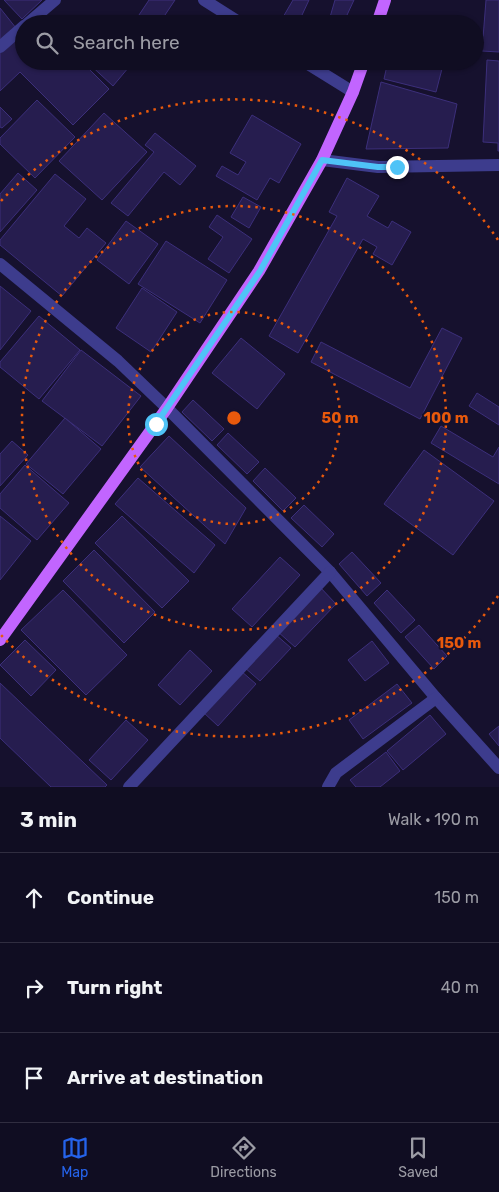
<!DOCTYPE html>
<html lang="en">
<head>
<meta charset="utf-8">
<style>
	:root { --surface:#100d22; --page:#19162a; --text:#f1f3f6; --muted:#9c9ca5; --line:#302d40; --accent:#2563eb }
	body { margin:0; font-family:Rubik,sans-serif; background:var(--page); color:var(--text) }
	.stop { position:absolute; width:15px; height:15px; margin:-11px; border:4px solid #4fc3f7; border-radius:50%; background:#fff }
	.stop.end { background:#4fc3f7; border-color:#fff; box-shadow:0 1px 5px #0008 }
	.list { margin:0; padding:0; list-style:none }
	h2 { display:flex; justify-content:space-between; align-items:center; height:65px; margin:0; padding:0 20px; font-size:21px }
	h2 small { font-size:16px; font-weight:400; color:var(--muted) }
	.list li { display:grid; grid-template-columns:32px 1fr auto; gap:15px; align-items:center; box-sizing:border-box; height:90px; padding:0 20px; border-top:1px solid var(--line) }
	.list b { display:block; font-size:19px; white-space:nowrap }
	.list em { font-size:16px; font-style:normal; color:var(--muted) }
	.icon { flex:none; width:28px; height:28px; fill:none; stroke:currentColor; stroke-width:2; stroke-linecap:round; stroke-linejoin:round }
	.map { position:relative; flex:none; width:499px; height:787px; overflow:hidden }
	.search { position:absolute; background:var(--surface); box-shadow:0 1px 4px #0004; left:15px; right:15px; top:15px; height:55px; display:flex; align-items:center; gap:12px; box-sizing:border-box; padding:0 18px; border-radius:28px; color:var(--muted); font-size:19px }
	.sheet { height:335px; background:var(--surface) }
	nav { display:flex; justify-content:space-around; align-items:center; box-sizing:border-box; height:70px; border-top:1px solid var(--line); background:var(--surface); font-size:14px; color:var(--muted) }
	nav a { display:grid; justify-items:center; gap:2px }
	nav .on { color:var(--accent) }
	.map>svg:first-child { display:block }
	.building { fill:#261d4f; stroke:#3c2f7b }
	.lines { fill:none; stroke-linecap:round; stroke-linejoin:round }
	.minor { stroke:#3d3c8d; stroke-width:12 }
	.major { stroke:#c265ff; stroke-width:12 }
	.route { stroke:#4fc3f7; stroke-width:6 }
	.ring { fill:none; stroke:#e8590c; stroke-width:2.5; stroke-dasharray:2.5 5 }
	.centre { fill:#e8590c; stroke:#16112e; stroke-width:2.5 }
	.ring-label { font-size:15px; text-anchor:middle; font-weight:bold; fill:#e8590c; stroke:#16112e; stroke-width:4; stroke-linejoin:round; paint-order:stroke }
</style>
</head>
<body>
<div class="map">
<svg width="499" height="787" viewBox="0 0 499 787">
	<rect width="100%" height="100%" fill="#16112e"/>
	<!-- building -->
	<g class="building">
		<path d="M4,0H42L22,19Z"/>
		<path d="M149,0H175L159,24H133Z"/>
		<path d="M293,0H309L302,15L317,24H279Z"/>
		<path d="M335,0H354L347,15L359,20L357,24H328Z"/>
		<path d="M486,0H499V52L482,51Z"/>
		<path d="M0,8L16,28L0,42Z"/>
		<path d="M52,18L59,24H47Z"/>
		<path d="M24,29V61H81L109,89L73,125L20,72L0,91V53Z"/>
		<path d="M487,60L499,61V151H498V143L483,142Z"/>
		<path d="M86,61H134L113,86Z"/>
		<path d="M388,61H444L436,92L384,79Z"/>
		<path d="M381,82L457,104L448,148L366,149Z"/>
		<path d="M37,100L75,137L35,178L0,144V138Z"/>
		<path d="M0,107L12,119L2,128L0,127Z"/>
		<path d="M104,113L147,152L102,200L59,161Z"/>
		<path d="M252,115L301,144L279,183L270,178L257,200L216,176L222,166L238,175L246,162L230,153Z"/>
		<path d="M155,133L196,166L180,185L164,172L128,216L111,203L154,152L145,145Z"/>
		<path d="M18,173L37,190L0,232V194Z"/>
		<path d="M55,174L86,199L64,226L79,238L87,228L106,243L62,296L0,245V240Z"/>
		<path d="M347,178L379,196L367,216L388,228L392,221L411,232L392,265L373,254L377,247L363,239L298,353L269,336L337,216L329,212Z"/>
		<path d="M243,197L261,207L249,228L231,217Z"/>
		<path d="M217,215L252,239L229,273L208,259L223,237L209,227Z"/>
		<path d="M126,221L158,244L129,284L97,260Z"/>
		<path d="M166,241L227,280L200,323L138,284Z"/>
		<path d="M0,286L31,311L0,350Z"/>
		<path d="M142,288L177,312L151,352L116,328Z"/>
		<path d="M39,316L80,350L39,399L0,367V362Z"/>
		<path d="M442,328L462,338L420,419L311,362L321,342L410,388Z"/>
		<path d="M241,338L285,374L257,409L212,373Z"/>
		<path d="M81,350L141,396L102,446L42,401Z"/>
		<path d="M477,393L499,407V425L469,406Z"/>
		<path d="M193,400L224,429L212,441L182,412Z"/>
		<path d="M65,418L101,449L63,494L26,464Z"/>
		<path d="M441,426L493,457L499,447V484L431,443Z"/>
		<path d="M228,433L259,462L247,474L217,445Z"/>
		<path d="M169,436L246,508L225,544L140,467Z"/>
		<path d="M12,441L28,455L0,486V454Z"/>
		<path d="M424,450L494,501L453,555L384,504Z"/>
		<path d="M25,465L69,503L37,540L0,508V494Z"/>
		<path d="M265,468L296,498L283,511L253,481Z"/>
		<path d="M138,478L215,545L194,573L115,504Z"/>
		<path d="M304,505L334,534L322,547L291,518Z"/>
		<path d="M0,516L31,541L0,580Z"/>
		<path d="M122,516L189,581L162,608L95,543Z"/>
		<path d="M94,550L155,612L124,643L63,581Z"/>
		<path d="M352,552L381,583L367,596L339,564Z"/>
		<path d="M280,557L300,575L252,627L232,609Z"/>
		<path d="M319,586L336,604L295,647L277,631Z"/>
		<path d="M63,590L127,655L86,695L21,630Z"/>
		<path d="M387,590L415,620L401,633L374,603Z"/>
		<path d="M419,625L447,656L434,669L405,637Z"/>
		<path d="M275,634L291,648L260,681L244,667Z"/>
		<path d="M25,640L56,670L31,696L0,665Z"/>
		<path d="M372,641L389,663L365,681L348,660Z"/>
		<path d="M190,650L212,671L180,705L158,685Z"/>
		<path d="M241,671L256,684L218,726L203,712Z"/>
		<path d="M0,683L107,785L105,787H51L0,738Z"/>
		<path d="M397,684L412,703L363,739L349,720Z"/>
		<path d="M430,715L446,734L403,770L387,751Z"/>
		<path d="M126,720L148,740L111,780L89,760Z"/>
		<path d="M499,726V746L489,734Z"/>
		<path d="M386,752L400,771L380,787H356L350,780Z"/>
	</g>
	<g class="lines">
		<!-- minor -->
		<g class="minor">
			<path d="M204,0L242,24"/>
			<path d="M27,24L55,0"/>
			<path d="M0,47L24,26"/>
			<path d="M303,61L353,92"/>
			<path d="M322,160L378,167L499,165"/>
			<path d="M0,264L118,361L167,408L330,572L436,698L499,768"/>
			<path d="M129,787L330,572"/>
			<path d="M328,787L336,773L436,698"/>
		</g>
		<!-- major -->
		<g class="major">
			<path d="M377,24L385,0"/>
			<path d="M0,640L167,408L259,271L322,160L353,92L364,61"/>
		</g>
	</g>
	<g class="lines">
		<!-- route -->
		<path class="route" d="M156,424L260,271L322,160L378,167H397"/>
	</g>
	<!-- distance rings -->
	<g class="ring">
		<circle cx="234" cy="418" r="106"/>
		<circle cx="234" cy="418" r="212"/>
		<path d="M498 596A318 318 0 0 1 1 635M1 201A318 318 0 0 1 498 240"/>
	</g>
	<circle cx="234" cy="418" r="8" class="centre"/>
	<g class="ring-label">
		<text x="340" y="423">50 m</text>
		<text x="446" y="423">100 m</text>
		<text x="459" y="648">150 m</text>
	</g>
</svg>
<div class="stop" style="left:156px;top:424px"></div>
<div class="stop end" style="left:397px;top:167px"></div>
<div class="search"><svg class="icon" aria-label="search" viewBox="0 0 24 24"><circle cx="10" cy="10" r="6"/><path d="M15 15l6 6"/></svg>Search here</div>
</div>
<section class="sheet">
<h2>3 min<small>Walk · 190 m</small></h2>
<ul class="list">
<li><svg class="icon" aria-label="ahead" viewBox="0 0 24 24"><path d="M12 20V5M6 11l6-6 6 6"/></svg><div><b>Continue</b></div><em>150 m</em></li>
<li><svg class="icon" aria-label="right" viewBox="0 0 24 24"><path d="M7 20v-9h11M14 6l5 5-5 5"/></svg><div><b>Turn right</b></div><em>40 m</em></li>
<li><svg class="icon" aria-label="arrive" viewBox="0 0 24 24"><path d="M6 21V4h12l-3 4 3 4H6"/></svg><div><b>Arrive at destination</b></div></li>
</ul>
</section>
<nav>
<a class="on"><svg class="icon" aria-label="map" viewBox="0 0 24 24"><path d="M3 6l6-2 6 2 6-2v14l-6 2-6-2-6 2zM9 4v14M15 6v14"/></svg>Map</a>
<a><svg class="icon" aria-label="directions" viewBox="0 0 24 24"><path d="M12 3l9 9-9 9-9-9zM9 14v-3h6M13 9l2 2-2 2"/></svg>Directions</a>
<a><svg class="icon" aria-label="saved" viewBox="0 0 24 24"><path d="M7 4h10v16l-5-4-5 4z"/></svg>Saved</a>
</nav>
</body>
</html>
